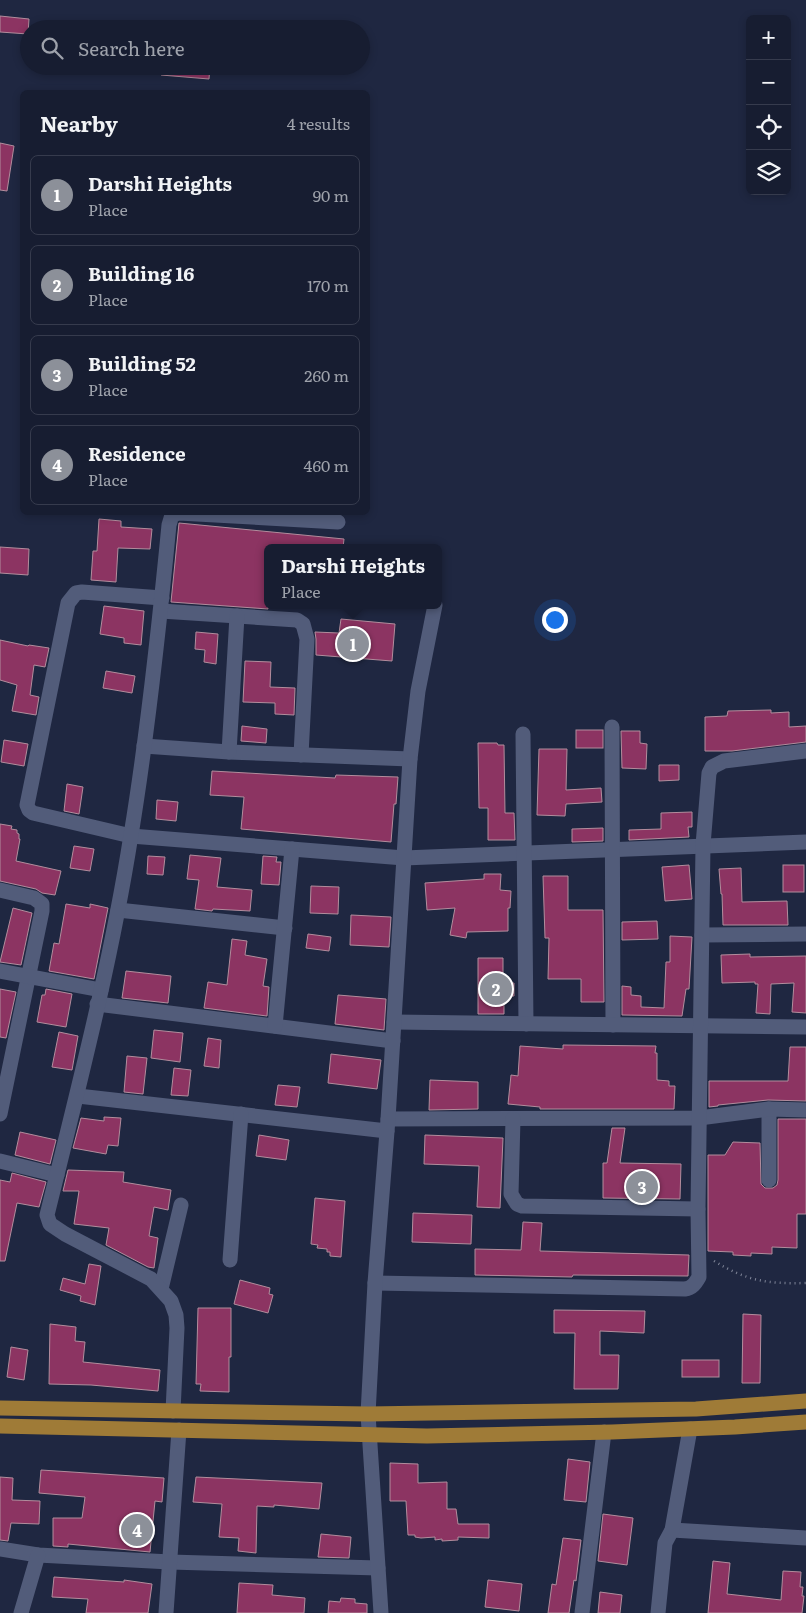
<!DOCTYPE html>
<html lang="en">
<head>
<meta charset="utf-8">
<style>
	:root { --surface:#171d31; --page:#242a3d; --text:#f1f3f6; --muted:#9ea2ab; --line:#363b4d; --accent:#8c9099 }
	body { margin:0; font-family:Literata,serif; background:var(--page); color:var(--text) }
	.controls { position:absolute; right:15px; top:15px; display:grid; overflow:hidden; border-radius:8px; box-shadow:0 2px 8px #0003 }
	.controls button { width:45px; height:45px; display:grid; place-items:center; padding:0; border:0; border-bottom:1px solid var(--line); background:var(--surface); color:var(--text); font:25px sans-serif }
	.you { position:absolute; left:554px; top:619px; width:18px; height:18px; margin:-12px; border:4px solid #fff; border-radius:50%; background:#1a73e8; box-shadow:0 0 0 8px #1a73e833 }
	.badge { display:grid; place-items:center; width:32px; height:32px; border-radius:50%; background:var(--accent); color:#fff; font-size:16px; font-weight:700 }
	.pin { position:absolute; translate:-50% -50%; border:2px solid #fff; box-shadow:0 1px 5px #0006 }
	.popup { position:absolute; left:264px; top:544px; width:178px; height:65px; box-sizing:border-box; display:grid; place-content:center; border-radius:8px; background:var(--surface); filter:drop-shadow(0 1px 4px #0005); font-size:16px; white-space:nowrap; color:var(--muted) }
	.popup b { font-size:19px; color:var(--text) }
	.popup::after { content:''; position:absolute; left:50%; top:100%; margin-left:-10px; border:10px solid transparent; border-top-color:var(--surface) }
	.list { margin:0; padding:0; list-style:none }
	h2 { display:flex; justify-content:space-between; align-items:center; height:65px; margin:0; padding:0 20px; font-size:21px }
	h2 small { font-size:16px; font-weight:400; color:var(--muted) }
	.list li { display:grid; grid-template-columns:32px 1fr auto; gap:15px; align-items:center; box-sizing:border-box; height:80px; margin:0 10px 10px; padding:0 10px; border:1px solid var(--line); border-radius:8px }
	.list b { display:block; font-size:19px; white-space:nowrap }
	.list p { margin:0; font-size:16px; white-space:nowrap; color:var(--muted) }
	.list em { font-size:16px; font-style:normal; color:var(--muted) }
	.icon { flex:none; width:28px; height:28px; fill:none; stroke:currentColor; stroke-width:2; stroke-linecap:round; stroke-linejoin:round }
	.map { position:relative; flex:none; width:806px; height:1613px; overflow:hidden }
	.search { position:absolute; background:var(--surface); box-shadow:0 2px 8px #0003; left:20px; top:20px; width:350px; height:55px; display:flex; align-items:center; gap:12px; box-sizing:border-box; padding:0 18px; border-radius:28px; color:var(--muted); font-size:19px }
	.panel { position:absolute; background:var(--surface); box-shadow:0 2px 8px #0003; left:20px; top:90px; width:350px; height:425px; border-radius:8px }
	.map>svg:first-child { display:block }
	.building { fill:#8c3462; stroke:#b28d9d }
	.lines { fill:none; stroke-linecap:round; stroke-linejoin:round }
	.path { stroke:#808699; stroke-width:2.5; stroke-dasharray:1 4; stroke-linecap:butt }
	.minor { stroke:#525c7a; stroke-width:15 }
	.major { stroke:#9f7b37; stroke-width:15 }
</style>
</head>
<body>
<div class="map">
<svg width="806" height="1613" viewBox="0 0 806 1613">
	<rect width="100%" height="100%" fill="#1f2741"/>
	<!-- building -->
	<g class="building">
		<path d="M0,16L29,19L28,34L0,32Z"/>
		<path d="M161,66H210L209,79L161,75Z"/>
		<path d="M0,143L14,146L7,191L0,190Z"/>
		<path d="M99,519L121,521V527L152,529L150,549L118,548L116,582L91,580L93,551H97Z"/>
		<path d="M179,523L344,539L343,548H268V609L171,602Z"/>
		<path d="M0,547L29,549L28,575L0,573Z"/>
		<path d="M104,606L144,611L141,645L124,643V638L100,634Z"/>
		<path d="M341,619L395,624L392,661L316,655V639L315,632L339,633Z"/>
		<path d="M196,632L218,634L216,664L204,662L205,650L195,649Z"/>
		<path d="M0,640L28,646L29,645L49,648L45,667L34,665L30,695L39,697L36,715L12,711L17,685L0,680Z"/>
		<path d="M245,661L271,662L270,687L295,688L294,715L275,714V703L243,702Z"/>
		<path d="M106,671L135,676L132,693L103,688Z"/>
		<path d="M771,710V713L789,712V727L806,726V742L732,751H705V717L727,716L728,711Z"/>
		<path d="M242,726L267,729L266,743L241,741Z"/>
		<rect x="576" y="730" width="27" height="18"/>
		<path d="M621,731H640V743L647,744L646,769L622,768Z"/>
		<path d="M4,740L28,744L24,766L1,762Z"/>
		<path d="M478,743H497L498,745H504L505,813H514L515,840H488V808H479Z"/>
		<path d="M539,749H567L566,790L601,788L602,802L566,804L565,816L537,815Z"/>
		<path d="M659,765H679V780L659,781Z"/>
		<path d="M212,771L335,778L336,775L398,777L396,804H394L391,842L241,829L244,797L210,795Z"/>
		<path d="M67,784L83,787L79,814L64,811Z"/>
		<path d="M157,800L178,802L176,821L156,819Z"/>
		<path d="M692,812V827H688L689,837L629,840V830L661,829V813Z"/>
		<path d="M0,824L12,826L11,829L17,830V833L19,834V839H20L16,861L61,871L55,895L42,893L36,889L0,881Z"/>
		<path d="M603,828V841L572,842V829Z"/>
		<path d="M74,846L94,849L90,871L70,868Z"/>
		<path d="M190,855L221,858L217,887L252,890L250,911L213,909L212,911L195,909L199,880L187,879Z"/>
		<path d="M148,856L165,857L163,875L147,874Z"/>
		<path d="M263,856L277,857L276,862H281L279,885L261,884Z"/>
		<path d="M689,865L692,899L665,901L662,867Z"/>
		<rect x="783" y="865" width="21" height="27"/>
		<path d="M741,868L742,902L787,901L788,925H723L722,894H721L719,869Z"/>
		<path d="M484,874H501L500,890L511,891L510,908H508V931L467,932L466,938L450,935L455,908L427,910L425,883L484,879Z"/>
		<path d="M543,876H568V910H603L604,1002H581V979H548L549,938H545Z"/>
		<path d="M311,886L339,887L338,914L310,913Z"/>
		<path d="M66,904L90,908V904L108,908L94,979L49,971L54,943L59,944Z"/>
		<path d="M13,908L32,913L21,965L0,962Z"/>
		<path d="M351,915L391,917L389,947L350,945Z"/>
		<path d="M657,921L658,939L622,940V922Z"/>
		<path d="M308,934L331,937L329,951L306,948Z"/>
		<path d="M670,936L692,937L689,989H686L682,1016L622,1015V986L631,987V995L641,996V1007L664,1008L666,962H670Z"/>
		<path d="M232,939L247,941L245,955L267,959L263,986L269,987L267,1016L204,1008L208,982L227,985Z"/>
		<path d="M750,954V957L806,956V1013L792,1012L794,983L771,984L770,1014L756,1013L758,984H755V982L722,983L721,955Z"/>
		<path d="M478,958H503V983H514V996H504V1014H478Z"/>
		<path d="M126,971L171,976L168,1003L122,998Z"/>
		<path d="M0,989L16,992L6,1038L0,1037Z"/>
		<path d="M46,989L72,994L66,1027L37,1022L42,995H45Z"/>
		<path d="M338,995L386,999L384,1030L335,1024Z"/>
		<path d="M154,1030L183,1033L180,1062L151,1058Z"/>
		<path d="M59,1032L78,1036L72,1070L52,1067Z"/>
		<path d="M208,1038L221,1040L219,1068L204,1066Z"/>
		<path d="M563,1045L656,1046L655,1053H657V1080L669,1081V1086H675L674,1109H540V1107L508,1104L511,1075L518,1076L520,1046L563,1049Z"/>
		<path d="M790,1047H806V1101L768,1100L718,1105V1106L709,1107V1081H788Z"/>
		<path d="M331,1054L381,1060L377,1089L328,1083Z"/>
		<path d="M127,1056L147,1058L143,1094L124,1092Z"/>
		<path d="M174,1068L191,1070L188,1096L171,1095Z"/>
		<path d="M430,1080L478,1082V1109L429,1110Z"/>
		<path d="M278,1085L300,1087L297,1107L275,1105Z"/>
		<path d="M104,1117L121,1118L118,1146L108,1145L106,1154L73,1148L81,1118L104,1121Z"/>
		<path d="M778,1119H806V1214H797V1248L772,1247V1254L751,1253V1256L733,1255V1252L708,1251V1155H725L733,1142L760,1143L761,1184L765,1188H773L777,1185L778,1180Z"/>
		<path d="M612,1128H625L620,1163L681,1164L680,1199L603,1198V1163H607Z"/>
		<path d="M20,1132L56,1140L50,1164L15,1155Z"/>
		<path d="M259,1135L289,1140L286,1160L256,1156Z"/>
		<path d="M425,1135L503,1138L500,1208L477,1207L479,1166L424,1164Z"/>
		<path d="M68,1170L124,1172L123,1182L171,1190L168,1210L154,1207L149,1236L158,1238L154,1268L148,1267L106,1245L109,1228L74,1224L79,1191H63Z"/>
		<path d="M12,1173L46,1182L39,1207L17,1203L5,1261H0V1180L10,1182Z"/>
		<path d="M315,1198L345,1201L341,1257L330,1256V1252H327V1249L317,1248L318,1245L311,1244Z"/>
		<path d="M413,1213L472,1215L471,1244L412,1242Z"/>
		<path d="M523,1222L542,1223L540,1251L689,1255L688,1276L573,1275L572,1277L475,1275V1249L521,1250Z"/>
		<path d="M89,1264L101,1266L95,1305L80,1301L81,1296L60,1290L63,1278L85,1284Z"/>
		<path d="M240,1280L270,1288L269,1294L273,1295L268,1313L234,1304Z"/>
		<path d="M198,1308H231V1357H229V1392L200,1391L201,1384H196Z"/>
		<path d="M554,1310L645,1311L644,1333L600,1331V1355H619L618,1389H574L575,1333H554Z"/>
		<path d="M743,1314L761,1315L760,1383H742Z"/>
		<path d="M50,1324L76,1327L75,1341L85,1342L83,1362L160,1370L158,1391L91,1385L49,1384Z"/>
		<path d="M11,1347L28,1350L24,1380L7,1377Z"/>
		<rect x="682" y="1360" width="37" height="17"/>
		<path d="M568,1459L590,1462L586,1502L564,1500Z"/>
		<path d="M390,1463L418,1464V1483L447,1482V1509H456L458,1524H489V1538L458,1537V1540L442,1541V1539L435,1540V1537L421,1538L415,1537V1535H408L406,1501H390Z"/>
		<path d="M41,1470L164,1478L162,1502L155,1501L150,1552L68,1544V1547L53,1546V1518H82L85,1497L39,1493Z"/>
		<path d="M0,1477L13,1478L12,1500L40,1501L39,1524L11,1523L8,1541L0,1540Z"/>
		<path d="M196,1477L322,1483L319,1509L274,1505V1507L257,1506L256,1553L238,1551L239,1538L219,1537L222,1504L193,1502Z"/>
		<path d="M603,1514L633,1518L627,1565L598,1561Z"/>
		<path d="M321,1534L351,1537L349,1558L318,1557Z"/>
		<path d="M563,1538L581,1540L576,1581L574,1580L569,1613H548L552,1584L556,1585Z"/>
		<path d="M713,1561L730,1563L727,1594L781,1600L783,1571L801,1572L800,1587H803L802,1596H804L802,1613H708Z"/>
		<path d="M54,1577L124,1582V1580L152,1584L148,1613H86L88,1599L52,1597Z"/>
		<path d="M488,1580L522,1584L519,1611L485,1607Z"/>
		<path d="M239,1583L273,1585L272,1595L305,1598L304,1613H237Z"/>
		<path d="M600,1592L622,1595L620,1613H598Z"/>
		<path d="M341,1598L355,1599V1603L367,1604V1613H328L329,1601L340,1602Z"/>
	</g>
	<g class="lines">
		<!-- path -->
		<path class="path" d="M714,1261C747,1281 767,1284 806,1283"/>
		<!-- minor -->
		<g class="minor">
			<path d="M162,598L82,592L76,593L68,603L27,805L29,810L33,813L131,836L404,858L806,842"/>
			<path d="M161,611L297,620L303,624L307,639L301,755"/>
			<path d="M612,727L613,1025"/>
			<path d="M523,734L526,1024"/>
			<path d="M144,746L229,752L410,759"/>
			<path d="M229,752L237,616"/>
			<path d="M0,890L34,898L42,904V911L0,1114"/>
			<path d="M118,910L285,928"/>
			<path d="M702,935L806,934"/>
			<path d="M0,971L101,990"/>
			<path d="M97,1004L393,1041"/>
			<path d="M394,1022L806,1027"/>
			<path d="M275,1026L292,849"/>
			<path d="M78,1096L387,1131"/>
			<path d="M769,1109V1180"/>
			<path d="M388,1119L699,1118L769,1109L806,1110"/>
			<path d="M513,1119L511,1194L517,1204L522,1206L698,1209"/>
			<path d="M0,1161L57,1175"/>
			<path d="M230,1260L241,1114"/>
			<path d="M375,1283L685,1289C692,1288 695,1284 699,1277L698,1209L703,845L709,773L712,767L724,761L806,751"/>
			<path d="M161,1289L181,1205"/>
			<path d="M173,1411L177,1328L176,1315L171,1301L151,1279L65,1234L50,1224L47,1215C78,1089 111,963 131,835C148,732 159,628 169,525L172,515L179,513L338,522"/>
			<path d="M672,1530L806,1538"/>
			<path d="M0,1549L38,1555L170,1562L378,1568"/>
			<path d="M21,1613L38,1555"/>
			<path d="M166,1613L179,1430"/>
			<path d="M381,1613L368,1414L375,1283L388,1119L410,759L418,691L435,605"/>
			<path d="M582,1613L604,1432"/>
			<path d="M658,1613L665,1543L672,1530L690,1429"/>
		</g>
		<!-- major -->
		<g class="major">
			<path d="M0,1408L368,1414L696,1409L806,1401"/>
			<path d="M0,1426L427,1436L612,1432L735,1427L806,1422"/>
		</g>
	</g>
</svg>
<div class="controls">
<button>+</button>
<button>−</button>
<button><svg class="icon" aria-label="locate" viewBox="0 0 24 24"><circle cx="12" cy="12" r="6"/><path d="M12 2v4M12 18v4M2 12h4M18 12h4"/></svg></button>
<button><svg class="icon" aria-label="layers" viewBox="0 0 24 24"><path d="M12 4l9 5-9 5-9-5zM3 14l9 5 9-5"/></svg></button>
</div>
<div class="you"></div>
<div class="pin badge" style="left:353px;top:644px">1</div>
<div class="popup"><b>Darshi Heights</b>Place</div>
<div class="pin badge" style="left:496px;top:989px">2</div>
<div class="pin badge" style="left:642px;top:1187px">3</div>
<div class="pin badge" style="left:137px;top:1530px">4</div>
<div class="search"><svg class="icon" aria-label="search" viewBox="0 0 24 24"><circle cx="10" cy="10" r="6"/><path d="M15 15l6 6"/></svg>Search here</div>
<section class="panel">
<h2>Nearby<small>4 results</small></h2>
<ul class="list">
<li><span class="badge">1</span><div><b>Darshi Heights</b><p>Place</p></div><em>90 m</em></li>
<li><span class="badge">2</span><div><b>Building 16</b><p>Place</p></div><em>170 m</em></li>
<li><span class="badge">3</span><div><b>Building 52</b><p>Place</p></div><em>260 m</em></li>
<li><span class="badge">4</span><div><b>Residence</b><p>Place</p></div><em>460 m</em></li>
</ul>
</section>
</div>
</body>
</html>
